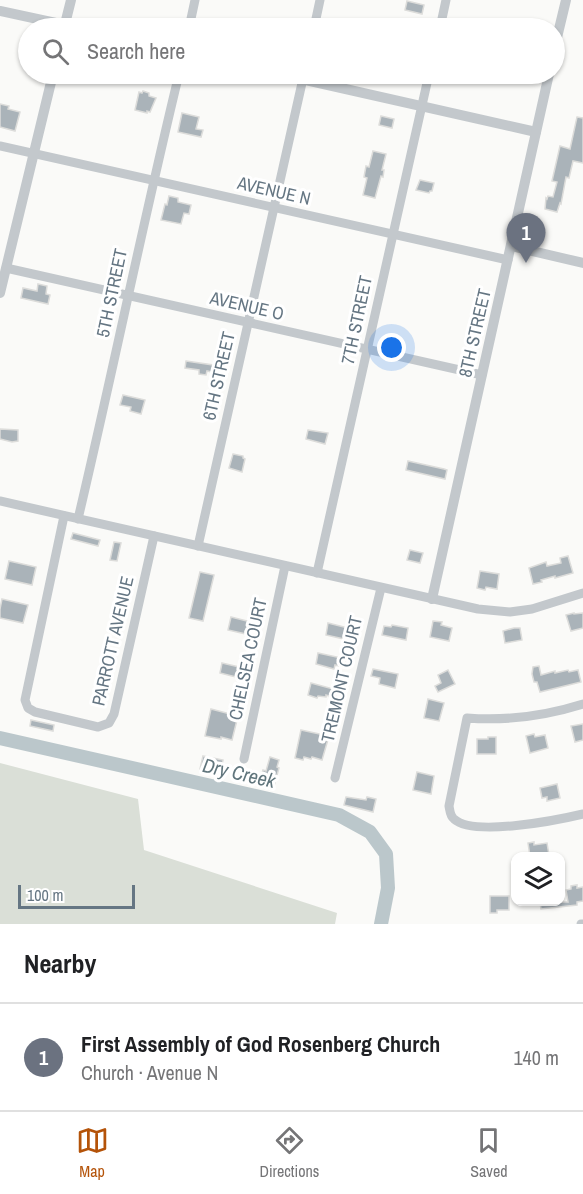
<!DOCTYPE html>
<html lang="en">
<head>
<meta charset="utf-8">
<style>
	:root { --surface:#fff; --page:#f2f2f2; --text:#202124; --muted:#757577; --line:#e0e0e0; --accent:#b45309 }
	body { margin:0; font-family:"Archivo Narrow",sans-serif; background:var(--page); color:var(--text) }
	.controls { position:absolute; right:18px; bottom:18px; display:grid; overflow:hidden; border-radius:12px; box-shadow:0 2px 4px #0004 }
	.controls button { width:54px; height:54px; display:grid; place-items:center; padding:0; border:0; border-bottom:2px solid var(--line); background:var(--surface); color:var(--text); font:30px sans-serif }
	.scale { position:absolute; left:18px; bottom:15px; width:117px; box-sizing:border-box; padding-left:6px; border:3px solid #657683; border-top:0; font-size:16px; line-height:21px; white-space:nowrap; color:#657683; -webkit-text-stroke:4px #fff; paint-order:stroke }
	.you { position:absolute; left:392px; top:348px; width:21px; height:21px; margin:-15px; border:4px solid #fff; border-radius:50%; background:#1a73e8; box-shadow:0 0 0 9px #1a73e833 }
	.badge { display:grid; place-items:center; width:39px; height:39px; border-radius:50%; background:var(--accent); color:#fff; font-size:20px; font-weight:700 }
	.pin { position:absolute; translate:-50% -50px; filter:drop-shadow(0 2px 3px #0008) }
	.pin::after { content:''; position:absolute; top:32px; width:21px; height:18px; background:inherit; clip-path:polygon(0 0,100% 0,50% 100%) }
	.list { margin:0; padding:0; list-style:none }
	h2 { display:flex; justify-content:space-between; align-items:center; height:78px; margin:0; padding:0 24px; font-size:26px }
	h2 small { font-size:20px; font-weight:400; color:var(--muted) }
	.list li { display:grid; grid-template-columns:39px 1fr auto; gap:18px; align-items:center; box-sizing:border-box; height:108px; padding:0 24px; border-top:2px solid var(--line) }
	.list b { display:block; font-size:22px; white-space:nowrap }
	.list p { margin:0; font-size:20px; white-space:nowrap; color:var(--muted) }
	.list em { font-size:20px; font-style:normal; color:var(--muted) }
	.icon { flex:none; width:33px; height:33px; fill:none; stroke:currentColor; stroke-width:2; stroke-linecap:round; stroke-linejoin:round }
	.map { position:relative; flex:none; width:583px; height:924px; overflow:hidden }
	.search { position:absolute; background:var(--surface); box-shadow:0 2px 4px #0004; left:18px; right:18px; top:18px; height:66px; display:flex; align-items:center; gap:15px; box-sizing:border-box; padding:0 21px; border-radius:33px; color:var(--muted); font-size:22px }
	.sheet { height:186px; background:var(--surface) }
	nav { display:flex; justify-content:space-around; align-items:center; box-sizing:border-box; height:84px; border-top:2px solid var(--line); background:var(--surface); font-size:16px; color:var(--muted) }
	nav a { display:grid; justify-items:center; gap:3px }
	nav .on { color:var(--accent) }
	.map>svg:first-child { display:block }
	.green { fill:#dadfd7 }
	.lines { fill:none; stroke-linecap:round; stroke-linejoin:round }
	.river { stroke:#bbc7cb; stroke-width:14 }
	.building { fill:#aab3b9; stroke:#dcdcda; stroke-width:1.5 }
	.minor { stroke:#c3c8cc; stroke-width:9 }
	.tertiary { stroke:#c3c8cc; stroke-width:10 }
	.labels { text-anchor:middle; stroke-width:6; stroke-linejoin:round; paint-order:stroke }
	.street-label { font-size:18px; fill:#657683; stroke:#fff }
	.water-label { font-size:20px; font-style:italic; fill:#60757c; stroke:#fff }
</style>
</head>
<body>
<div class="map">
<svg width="583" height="924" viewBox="0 0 583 924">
	<rect width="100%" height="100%" fill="#fafaf8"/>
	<!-- green -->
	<path class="green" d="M0,763L138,799L144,850L337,913L335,924H0Z"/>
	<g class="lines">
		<!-- river -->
		<path class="river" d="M0,738L339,815L370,832L386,854L388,888L381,924"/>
	</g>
	<!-- building -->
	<g class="building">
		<path d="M407,1L424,5L422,14L405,10Z"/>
		<path d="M143,91L149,93V96L156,98L150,112L147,111V113L135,110L139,92L142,93Z"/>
		<path d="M0,104L9,106L8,109L20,112L15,131L0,127Z"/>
		<path d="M182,113L199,117L196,129L203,130L201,137L178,132Z"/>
		<path d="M381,116L394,119L392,128L379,125Z"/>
		<path d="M577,117L583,118V163L573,161L569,178L566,177L561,204L560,203L557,212L545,209L546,198L547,199L548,196L553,197L557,182L552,181L560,146L570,149Z"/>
		<path d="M373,151L386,154L382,170H384L383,177L381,176L375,198L363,195L367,178L364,177L366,166L369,167Z"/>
		<path d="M420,180L434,183L432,191H430L429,193L416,190Z"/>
		<path d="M169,196L178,198V202L191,205L189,214L184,213L181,224L161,220L165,204L167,205Z"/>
		<path d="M38,284L47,286L46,294L50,295L48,304L21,298L23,288L37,291Z"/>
		<path d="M186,361L213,365L212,372L207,371L206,375L199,374V370L185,368Z"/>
		<path d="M123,395L145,400L141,414L130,411L131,407L120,405Z"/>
		<path d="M0,429L18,430V441L12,442L0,439Z"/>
		<path d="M308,430L328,433L325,444L306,439Z"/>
		<path d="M233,454L243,456V458L245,459L242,472L229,468Z"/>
		<path d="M408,461L444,469L447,470L445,479L406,470Z"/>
		<path d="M73,533L100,540L98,546L71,539Z"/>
		<path d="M114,542L121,543L117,561L110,560Z"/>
		<path d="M410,550L423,553L420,563L407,560Z"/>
		<path d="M568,556L573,573L555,578V576L541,580L542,582L533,584L529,568L546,562L547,566L561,563L560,558Z"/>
		<path d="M9,561L36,567L32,585L5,579Z"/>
		<path d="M480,571L499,574L497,589L486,587L485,590L477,588Z"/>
		<path d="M200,572L214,575L203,621L189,618Z"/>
		<path d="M2,599L28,605L23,623L0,618V609Z"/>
		<path d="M574,613V614L583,613V628L571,631L566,615Z"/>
		<path d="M231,617L251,622L249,630H247L246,634L228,630Z"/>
		<path d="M433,621L442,622L441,625L452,628L449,641L430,637Z"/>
		<path d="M328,623L352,629L350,637L345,635L344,639L326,635Z"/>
		<path d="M392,625L408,628L406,640L382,635L384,626L391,627Z"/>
		<path d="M514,628H520L522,640L505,643L503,631Z"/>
		<path d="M318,653L346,659L344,667L335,665L334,669L316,664Z"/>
		<path d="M222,663L248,669L246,678L236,675V677L220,673Z"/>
		<path d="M539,666L541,675L555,671V673L568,670L569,672L578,670L581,682L540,692L537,682H534L532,674L533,667Z"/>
		<path d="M373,669L398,674L395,688L379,684L380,678L371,676Z"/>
		<path d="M448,670L455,684L438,692L435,686L441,683L438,675Z"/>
		<path d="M311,683L337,690L336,698L326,695V697L318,696L317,698L308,695Z"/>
		<path d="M428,699L444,703L439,721L424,718Z"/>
		<path d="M211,709L238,716L232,740L221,737V739L205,736Z"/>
		<path d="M31,720L54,725L53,731L30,726Z"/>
		<path d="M583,724V740L575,742L571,726Z"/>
		<path d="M301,730L329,736L322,760L312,757L311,759L304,757L303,760L295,758Z"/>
		<path d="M534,734L535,737L545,735L548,748L530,753L526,736Z"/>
		<path d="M488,737H496V754H477V739H488Z"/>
		<path d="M203,756L223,760L221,768H218L217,773L211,771L210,773L200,769Z"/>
		<path d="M270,757L279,760L277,767L279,768L274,786L260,783L263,770L266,771Z"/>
		<path d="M417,772L434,776L431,794L413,790Z"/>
		<path d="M557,784L560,798L547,801V797L542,798L540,788Z"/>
		<path d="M346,797L366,800L367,797L376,799L373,812L344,805Z"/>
		<path d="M534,842V845L547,843L549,855L530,856L528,843Z"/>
		<path d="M577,885V888L583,887V901L577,902V905L541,909L540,902H568L566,890L571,889V886Z"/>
		<path d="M490,896H509V910H497V913H490Z"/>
	</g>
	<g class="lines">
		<!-- minor -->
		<g class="minor">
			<path d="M189,28L195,0"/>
			<path d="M314,28L320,0"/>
			<path d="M440,28L446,0"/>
			<path d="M0,146L508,260"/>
			<path d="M6,268L482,375"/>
			<path d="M0,501L478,609L510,612L532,609L583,593"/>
			<path d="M64,516L25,700L28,708L35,712L98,727L109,723L114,714L154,536"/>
			<path d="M78,519C113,371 143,222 179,74"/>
			<path d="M198,546L304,74"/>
			<path d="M317,573L429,74"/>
			<path d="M583,704C545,716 506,721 467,718L449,806C450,811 450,816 454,819C473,837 558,820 583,814"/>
			<path d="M244,759L285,566"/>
			<path d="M335,778L381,588"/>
			<path d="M581,924H583"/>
		</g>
		<!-- tertiary -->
		<g class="tertiary">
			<path d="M0,11L79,28"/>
			<path d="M64,28L71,0"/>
			<path d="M554,50L566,0"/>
			<path d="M279,74L536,132"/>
			<path d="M511,246L583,263"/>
			<path d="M0,293L53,74"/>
			<path d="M432,599L549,74"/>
		</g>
	</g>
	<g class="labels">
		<!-- street labels -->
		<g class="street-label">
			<text transform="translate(274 191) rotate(13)" y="6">AVENUE N</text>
			<text transform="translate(112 293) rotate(-78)" y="6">5TH STREET</text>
			<text transform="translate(247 306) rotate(13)" y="6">AVENUE O</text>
			<text transform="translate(357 320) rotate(-78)" y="6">7TH STREET</text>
			<text transform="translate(475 333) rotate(-77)" y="6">8TH STREET</text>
			<text transform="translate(219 376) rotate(-77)" y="6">6TH STREET</text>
			<text transform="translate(113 641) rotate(-77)" y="6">PARROTT AVENUE</text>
			<text transform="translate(248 659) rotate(-78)" y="6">CHELSEA COURT</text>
			<text transform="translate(342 679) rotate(-77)" y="6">TREMONT COURT</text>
		</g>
		<!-- water labels -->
		<g class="water-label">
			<text transform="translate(239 773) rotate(13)" y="7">Dry Creek</text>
		</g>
	</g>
</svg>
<div class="controls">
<button><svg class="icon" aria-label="layers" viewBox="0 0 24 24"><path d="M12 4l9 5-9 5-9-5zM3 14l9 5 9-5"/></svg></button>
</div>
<div class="scale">100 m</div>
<div class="you"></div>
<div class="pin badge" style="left:526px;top:263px;background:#6b7280">1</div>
<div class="search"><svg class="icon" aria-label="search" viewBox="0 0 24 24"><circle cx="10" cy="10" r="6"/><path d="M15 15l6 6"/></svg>Search here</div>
</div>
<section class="sheet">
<h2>Nearby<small></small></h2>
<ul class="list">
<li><span class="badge" style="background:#6b7280">1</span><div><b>First Assembly of God Rosenberg Church</b><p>Church · Avenue N</p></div><em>140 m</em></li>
</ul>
</section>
<nav>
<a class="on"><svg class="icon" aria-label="map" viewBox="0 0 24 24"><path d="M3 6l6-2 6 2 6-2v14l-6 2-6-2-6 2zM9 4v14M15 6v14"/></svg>Map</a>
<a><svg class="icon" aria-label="directions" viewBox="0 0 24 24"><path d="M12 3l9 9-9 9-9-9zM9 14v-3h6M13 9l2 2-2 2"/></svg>Directions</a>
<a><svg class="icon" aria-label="saved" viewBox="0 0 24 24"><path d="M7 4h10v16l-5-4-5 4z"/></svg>Saved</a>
</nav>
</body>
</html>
